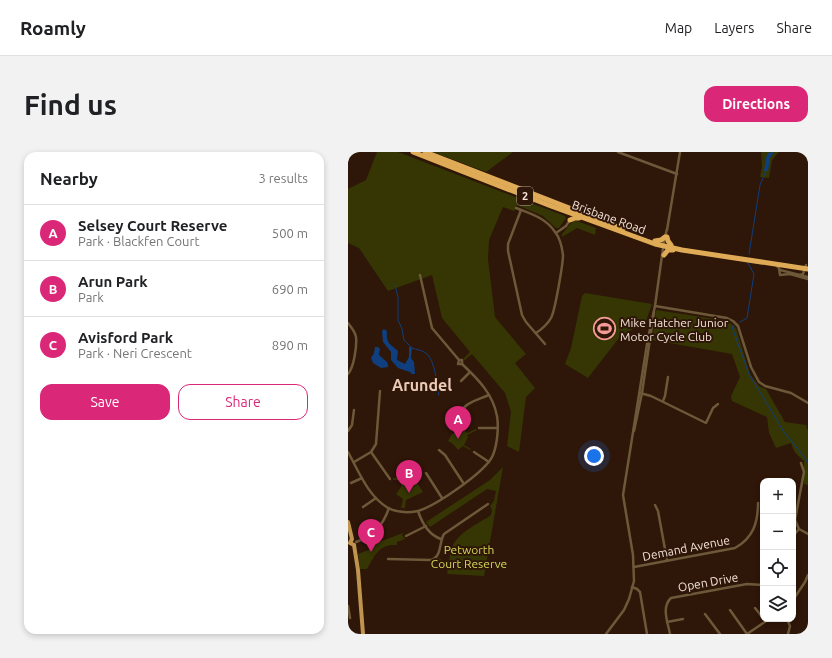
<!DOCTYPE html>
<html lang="en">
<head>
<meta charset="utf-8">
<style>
	:root { --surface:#fff; --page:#f2f2f2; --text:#202124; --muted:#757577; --line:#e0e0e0; --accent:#db2777 }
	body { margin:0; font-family:Ubuntu,sans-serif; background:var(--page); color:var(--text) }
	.controls { position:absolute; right:12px; bottom:12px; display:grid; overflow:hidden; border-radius:8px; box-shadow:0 2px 6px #0003 }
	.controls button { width:36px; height:36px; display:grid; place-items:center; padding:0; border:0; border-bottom:1px solid var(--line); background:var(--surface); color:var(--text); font:20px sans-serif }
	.you { position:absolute; left:246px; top:304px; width:14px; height:14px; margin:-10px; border:3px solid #fff; border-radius:50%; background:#1a73e8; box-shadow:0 0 0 6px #1a73e833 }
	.badge { display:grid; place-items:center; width:26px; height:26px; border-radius:50%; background:var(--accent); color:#fff; font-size:13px; font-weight:700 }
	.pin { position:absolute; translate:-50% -33px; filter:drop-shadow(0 1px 2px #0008) }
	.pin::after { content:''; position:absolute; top:21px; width:14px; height:12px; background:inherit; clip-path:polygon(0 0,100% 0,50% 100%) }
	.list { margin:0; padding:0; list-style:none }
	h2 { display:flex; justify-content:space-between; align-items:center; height:52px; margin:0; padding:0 16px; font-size:17px }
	h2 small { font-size:13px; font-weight:400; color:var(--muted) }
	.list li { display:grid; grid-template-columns:26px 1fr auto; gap:12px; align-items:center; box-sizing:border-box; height:56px; padding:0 16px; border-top:1px solid var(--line) }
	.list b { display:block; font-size:15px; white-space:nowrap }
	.list p { margin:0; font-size:13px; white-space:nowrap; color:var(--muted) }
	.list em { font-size:13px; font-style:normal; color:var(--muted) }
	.actions { display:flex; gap:8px; padding:12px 16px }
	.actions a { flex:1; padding:9px 0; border:1px solid var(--accent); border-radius:12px; text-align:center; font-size:14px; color:var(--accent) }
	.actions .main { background:var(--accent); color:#fff }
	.icon { flex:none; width:22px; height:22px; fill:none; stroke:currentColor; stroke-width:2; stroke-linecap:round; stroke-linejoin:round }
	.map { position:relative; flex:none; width:460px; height:482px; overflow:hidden; border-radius:12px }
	header { display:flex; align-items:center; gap:24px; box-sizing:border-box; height:56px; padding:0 20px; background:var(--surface); border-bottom:1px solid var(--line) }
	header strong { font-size:19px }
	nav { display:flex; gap:22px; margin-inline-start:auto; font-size:14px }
	.intro { display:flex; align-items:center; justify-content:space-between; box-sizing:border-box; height:96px; padding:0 24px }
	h1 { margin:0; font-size:28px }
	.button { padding:10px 18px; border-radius:12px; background:var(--accent); color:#fff; font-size:14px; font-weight:700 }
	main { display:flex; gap:24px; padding:0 24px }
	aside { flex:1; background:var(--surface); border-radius:12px; box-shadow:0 2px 6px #0003 }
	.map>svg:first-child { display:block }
	.green { fill:#353604 }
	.water { fill:#0f3f7e }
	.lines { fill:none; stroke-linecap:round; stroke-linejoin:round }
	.stream { stroke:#0f3f7e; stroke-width:1 }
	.minor { stroke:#6d5939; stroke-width:2.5 }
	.major { stroke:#be944f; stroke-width:4 }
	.highway { stroke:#dfab57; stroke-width:5 }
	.labels { text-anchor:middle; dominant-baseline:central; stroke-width:4; stroke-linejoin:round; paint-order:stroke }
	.shield { fill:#2e1608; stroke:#b9a69b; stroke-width:1 }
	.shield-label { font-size:11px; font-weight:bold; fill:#f4e3da }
	.street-label { font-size:12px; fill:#f4e3da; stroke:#2e1608 }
	.poi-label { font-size:12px; fill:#f4e3da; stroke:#2e1608; text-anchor:start }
	.park-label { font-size:12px; fill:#d5d859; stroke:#2e1608 }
	.district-label { font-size:16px; font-weight:bold; fill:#eccab8; stroke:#2e1608 }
</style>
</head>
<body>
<header>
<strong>Roamly</strong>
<nav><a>Map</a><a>Layers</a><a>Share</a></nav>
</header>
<div class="intro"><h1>Find us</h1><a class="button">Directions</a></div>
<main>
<aside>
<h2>Nearby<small>3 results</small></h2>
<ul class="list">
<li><span class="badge">A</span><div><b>Selsey Court Reserve</b><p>Park · Blackfen Court</p></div><em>500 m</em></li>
<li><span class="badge">B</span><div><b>Arun Park</b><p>Park</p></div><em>690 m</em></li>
<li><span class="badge">C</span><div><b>Avisford Park</b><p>Park · Neri Crescent</p></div><em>890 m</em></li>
</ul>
<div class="actions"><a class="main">Save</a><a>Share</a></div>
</aside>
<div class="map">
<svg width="460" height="482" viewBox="0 0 460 482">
	<rect width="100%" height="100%" fill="#2e1608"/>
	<g class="green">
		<polygon points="29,0 50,0 217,64 218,66 211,76 208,76 195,64 169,53 166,59 155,55 141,88 140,107 147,165 178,202 167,211 187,236 178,245 171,300 159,294 163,260 157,241 124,202 117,208 115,207 122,200 94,166 84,123 40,139 11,96 0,91 0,37 18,28"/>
		<polygon points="85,0 165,0 138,20"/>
		<polygon points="413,0 431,0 424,8 421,26 412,25 414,15"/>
		<polygon points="226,68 248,76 247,83 229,76 214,85 214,82"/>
		<polygon points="237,141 304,152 298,169 271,186 240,226 217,212 223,196 234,144"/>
		<path d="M 308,158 L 380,169 L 388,176 L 402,222 L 411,234 L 418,237 L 437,270 L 458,273 L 460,279 L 460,333 L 456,332 L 456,309 C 449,303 446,301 443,291 L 428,296 L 421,281 L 419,265 L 384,249 L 383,244 L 392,225 L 384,202 L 304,188 Z"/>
		<polygon points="128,277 129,278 119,283 120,285 116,293 123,297 122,298 115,294 110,298 105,292 100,289 104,282 117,279 119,281"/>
		<path d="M 155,315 L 136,424 L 99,422 L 100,416 L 89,408 L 91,406 L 98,411 L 101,411 C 101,407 102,402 103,398 C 108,381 130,372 143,363 L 144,358 L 142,354 L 146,349 L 148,339 L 139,337 L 82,375 L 78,370 L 142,328 Z"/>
		<polygon points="65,325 75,340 58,348 57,356 53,356 55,347 48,342 53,335 54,330 53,328 45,328 45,326"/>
		<path d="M 55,381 L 54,383 L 57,387 L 49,390 L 49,393 C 31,392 27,403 19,417 L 12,417 L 10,402 L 23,397 L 26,392 Z"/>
	</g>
	<g class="water">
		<polygon points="426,0 422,6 420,19 416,19 418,6 420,1"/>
		<path d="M 36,177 L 39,179 C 38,191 41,191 50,199 L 49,208 L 57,212 L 61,205 L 61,195 L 63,194 L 64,196 L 63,206 L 66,210 L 67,222 L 64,222 L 62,220 L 50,216 L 43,208 L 43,200 L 35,190 L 34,179 Z"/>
		<polygon points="27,195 30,195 32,197 31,203 39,210 40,213 40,215 33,216 25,211 23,206 26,201"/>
	</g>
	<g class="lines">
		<g class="stream">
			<polyline points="401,102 412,33 418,19"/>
			<polyline points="47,133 50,145 50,168 54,177 56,188 62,194"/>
			<polyline points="392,170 399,166 406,122 400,111"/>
			<polyline points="386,174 384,175 401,222 436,280 457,306 460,312"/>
			<path d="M 64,196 C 69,198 75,198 79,202 C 87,209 89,233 91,243"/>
		</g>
		<g class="minor">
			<polyline points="270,0 329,22"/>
			<path d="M 168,56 C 183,62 198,66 207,80 C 212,86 214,95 215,103 C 215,112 207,159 203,166 C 199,173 194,177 188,181"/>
			<polyline points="173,58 160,92 160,99 174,163 178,170 197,192"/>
			<polyline points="319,78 332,0"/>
			<polyline points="208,81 218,74 222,68"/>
			<polyline points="428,113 431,116 432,123 442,122 460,127"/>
			<polyline points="432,118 460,125"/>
			<polyline points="72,123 84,176 111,208 110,212 114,212 114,208 111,208"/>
			<polyline points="452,123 455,122 458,113"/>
			<polyline points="307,154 379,166 385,169 390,174 403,215 411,230 417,234 443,241 460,251"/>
			<path d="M 0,171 C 3,175 7,179 8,185 C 9,194 6,215 0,222"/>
			<polyline points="113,229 122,220"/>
			<polyline points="292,241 303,244 358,271 365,256 370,252"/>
			<polyline points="315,249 317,244 320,225"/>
			<path d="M 108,271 C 115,250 122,251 141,243"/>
			<polyline points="131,276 149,276"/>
			<polyline points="0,279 4,273 6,258"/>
			<polyline points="286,279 294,241 306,160"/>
			<polyline points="91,298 97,303 116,332"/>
			<path d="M 0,300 C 11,320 20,344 40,356 C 50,361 60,361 70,359 C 87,354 138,320 145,303 C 149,293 151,276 149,264 C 145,242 130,227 114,212"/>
			<polyline points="23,300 42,327"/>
			<polyline points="126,300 141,310"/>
			<polyline points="6,310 23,300 28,292 32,239"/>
			<polyline points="453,311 456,320 447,368 451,377 460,382"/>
			<polyline points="78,321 94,346"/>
			<polyline points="3,331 14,326"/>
			<polyline points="307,353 310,359 319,408"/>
			<polyline points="15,355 28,346"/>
			<path d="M 70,359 C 74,371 81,383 93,387"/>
			<polyline points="58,384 78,374"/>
			<polyline points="445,384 451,377"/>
			<path d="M 8,390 C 26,384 35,373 41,356"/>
			<path d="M 40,407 L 83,408 C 94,405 91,390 96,382 L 140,352"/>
			<path d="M 286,415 L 387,396 C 405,386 410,371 410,351"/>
			<polyline points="284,435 289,437 292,440 299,482"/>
			<polyline points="445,448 457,430 460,423"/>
			<polyline points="0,454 2,466"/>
			<polyline points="407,456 415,466"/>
			<polyline points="382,458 399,482"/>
			<polyline points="357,462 372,482"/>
			<polyline points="439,467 442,474 440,482"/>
			<polyline points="319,470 335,467"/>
			<polyline points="258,482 276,458 281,447 286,429 285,403 275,343 300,186 307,154 316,89 319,77"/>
			<path d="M 322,482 C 320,471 313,455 323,446 L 399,432 L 415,433"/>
			<polyline points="399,482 421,467"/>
		</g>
		<g class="major">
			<polyline points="0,370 4,387 2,391 6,393"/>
			<polyline points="6,393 10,418 15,482"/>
		</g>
		<g class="highway">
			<polyline points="65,0 203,54 307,92 334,98 460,117"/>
			<polyline points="77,0 275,77"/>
			<polyline points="222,68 227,66 231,66"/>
			<polyline points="319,85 320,89 323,93"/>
			<polyline points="307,89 313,88 317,85"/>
			<polyline points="316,103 320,98 325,98"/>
		</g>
	</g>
	<defs>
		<symbol id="stadium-ring" viewBox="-11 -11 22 22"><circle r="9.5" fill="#2e1608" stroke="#f59b97" stroke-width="1.5"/><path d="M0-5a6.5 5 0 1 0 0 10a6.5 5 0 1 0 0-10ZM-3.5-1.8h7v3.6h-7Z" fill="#f59b97"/></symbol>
	</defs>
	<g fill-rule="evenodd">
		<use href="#stadium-ring" x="244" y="164" width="25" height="25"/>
	</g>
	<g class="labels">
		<rect class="shield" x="169" y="35" width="16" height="18" rx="3"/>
		<g class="shield-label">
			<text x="177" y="44">2</text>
		</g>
		<g class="street-label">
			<text transform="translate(261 65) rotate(20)">Brisbane Road</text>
			<text transform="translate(338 396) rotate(-11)">Demand Avenue</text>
			<text transform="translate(360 430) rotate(-10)">Open Drive</text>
		</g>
		<g class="poi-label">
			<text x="272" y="170">Mike Hatcher Junior<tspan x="272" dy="14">Motor Cycle Club</tspan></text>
		</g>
		<g class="park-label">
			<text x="121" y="397">Petworth<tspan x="121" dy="14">Court Reserve</tspan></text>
		</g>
		<g class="district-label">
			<text x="74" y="233">Arundel</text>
		</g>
	</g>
</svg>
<div class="controls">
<button>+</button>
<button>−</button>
<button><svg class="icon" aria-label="locate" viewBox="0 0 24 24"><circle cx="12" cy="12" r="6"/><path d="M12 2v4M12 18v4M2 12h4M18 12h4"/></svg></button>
<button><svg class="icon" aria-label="layers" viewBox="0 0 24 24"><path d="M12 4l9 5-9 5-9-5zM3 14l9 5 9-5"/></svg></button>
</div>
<div class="you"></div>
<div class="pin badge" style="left:110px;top:287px">A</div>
<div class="pin badge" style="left:61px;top:341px">B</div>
<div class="pin badge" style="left:23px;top:400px">C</div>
</div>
</main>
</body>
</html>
